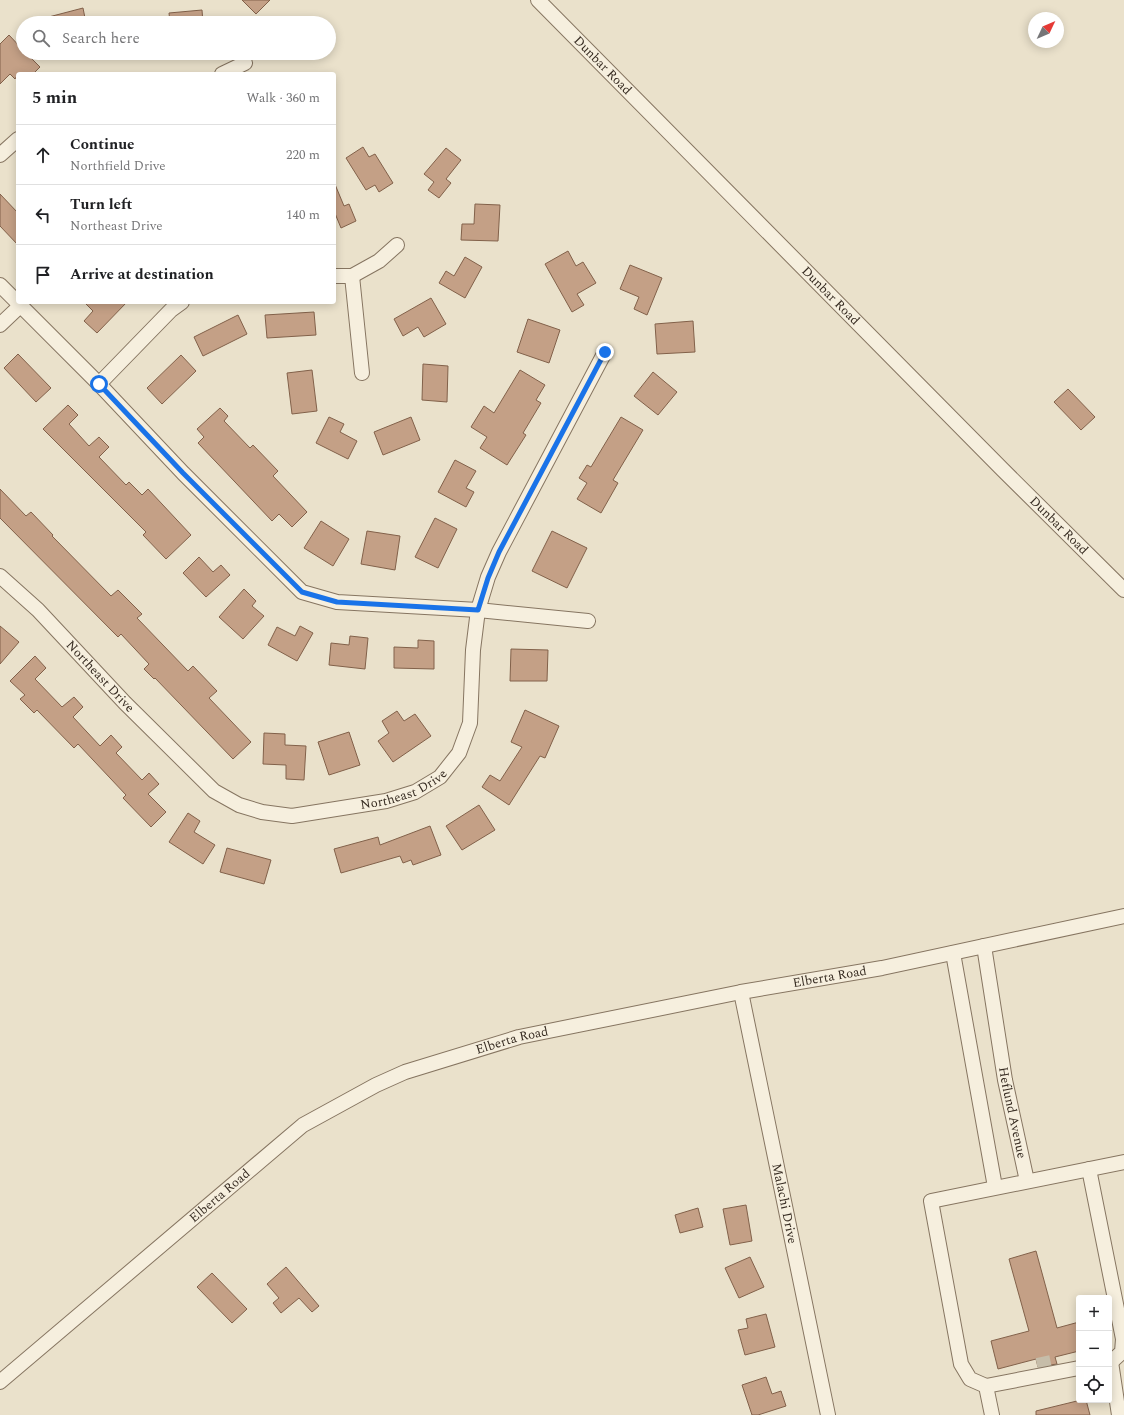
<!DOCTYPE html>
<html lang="en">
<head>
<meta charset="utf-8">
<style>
	:root { --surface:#fff; --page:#f2f2f2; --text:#202124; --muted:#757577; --line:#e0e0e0 }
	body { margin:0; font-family:Spectral,serif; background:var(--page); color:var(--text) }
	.controls { position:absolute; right:12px; bottom:12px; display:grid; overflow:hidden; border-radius:4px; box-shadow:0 2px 10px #0003 }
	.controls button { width:36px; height:36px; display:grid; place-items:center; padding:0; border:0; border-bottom:1px solid var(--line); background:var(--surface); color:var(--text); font:20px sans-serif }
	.compass { position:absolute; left:1028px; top:12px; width:36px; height:36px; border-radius:50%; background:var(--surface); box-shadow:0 2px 10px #0003; rotate:46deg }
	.stop { position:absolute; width:12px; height:12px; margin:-9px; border:3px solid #1a73e8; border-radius:50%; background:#fff }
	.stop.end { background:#1a73e8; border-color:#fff; box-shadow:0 1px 4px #0008 }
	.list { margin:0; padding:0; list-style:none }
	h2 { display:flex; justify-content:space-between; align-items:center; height:52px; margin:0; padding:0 16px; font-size:17px }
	h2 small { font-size:13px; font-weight:400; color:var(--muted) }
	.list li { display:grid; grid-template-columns:26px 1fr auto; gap:12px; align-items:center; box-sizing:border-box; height:60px; padding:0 16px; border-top:1px solid var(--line) }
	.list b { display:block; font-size:15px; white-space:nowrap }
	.list p { margin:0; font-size:13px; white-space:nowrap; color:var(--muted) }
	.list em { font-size:13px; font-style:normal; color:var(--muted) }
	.icon { flex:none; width:22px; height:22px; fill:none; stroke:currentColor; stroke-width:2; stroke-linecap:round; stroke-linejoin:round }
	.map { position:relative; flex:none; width:1124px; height:1415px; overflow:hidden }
	.search { position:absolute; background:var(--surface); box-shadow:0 2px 10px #0003; left:16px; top:16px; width:320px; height:44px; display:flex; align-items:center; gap:10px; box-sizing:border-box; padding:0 14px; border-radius:22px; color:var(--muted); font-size:15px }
	.panel { position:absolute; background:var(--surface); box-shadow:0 2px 10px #0003; left:16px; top:72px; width:320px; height:232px; border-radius:4px }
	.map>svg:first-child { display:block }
	.building { fill:#c4a086; stroke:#82614a }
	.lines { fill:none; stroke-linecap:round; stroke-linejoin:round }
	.minor-tunnel { stroke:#c6bda9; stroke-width:14; stroke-dasharray:14 7; stroke-linecap:butt }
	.minor-casing { stroke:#867561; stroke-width:16 }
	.minor { stroke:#f6efde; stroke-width:14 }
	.route { stroke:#1a73e8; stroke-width:5 }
	.labels { text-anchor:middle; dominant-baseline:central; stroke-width:4; stroke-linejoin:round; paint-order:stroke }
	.street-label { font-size:13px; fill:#382d23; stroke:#f3ecda }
</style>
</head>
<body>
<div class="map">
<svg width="1124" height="1415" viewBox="0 0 1124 1415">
	<rect width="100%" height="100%" fill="#eae1cb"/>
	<g class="building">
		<polygon points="242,0 270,0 256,14"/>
		<polygon points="83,8 86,23 41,23 41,19"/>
		<polygon points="202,10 203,23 170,23 169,13"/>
		<polygon points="9,35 23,50 23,53 26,53 40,67 33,74 18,74 15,79 10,74 0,84 0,44"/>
		<polygon points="363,147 369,157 375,154 393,183 379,192 375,185 366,190 346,158"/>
		<polygon points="446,148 461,160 446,179 451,183 439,198 428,190 434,182 424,174"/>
		<polygon points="334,182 344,206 349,204 356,221 341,228 334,211"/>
		<polygon points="0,194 18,213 18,245 0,226"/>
		<polygon points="475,204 500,205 498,241 461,240 462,224 474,224"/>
		<polygon points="568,251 576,266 583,262 596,283 577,294 584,305 572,312 545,264"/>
		<polygon points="465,257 482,267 465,298 439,283 446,271 454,276"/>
		<polygon points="630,265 662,278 647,315 634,309 639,297 620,289"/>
		<polygon points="431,298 446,324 424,337 418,327 403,336 394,319"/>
		<polygon points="84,302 127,302 97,333 84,321 93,311"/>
		<polygon points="314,312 316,335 267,338 265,315"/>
		<polygon points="238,315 247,334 203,356 194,337"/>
		<polygon points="528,319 560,330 549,363 517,352"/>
		<polygon points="693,321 695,352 657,354 655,324"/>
		<polygon points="18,354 51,388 36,402 4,368"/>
		<polygon points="181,355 196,371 162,404 147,388"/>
		<polygon points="423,364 448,366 447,402 422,400"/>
		<polygon points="312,370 317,411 292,414 287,373"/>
		<polygon points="520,370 545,385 536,400 541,403 523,433 526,435 507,465 480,448 487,437 471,427 484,406 494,413"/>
		<polygon points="653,372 677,392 658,415 634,396"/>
		<polygon points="1068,389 1095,417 1081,430 1054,402"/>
		<polygon points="68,405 78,415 69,424 89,446 99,437 109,447 99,457 126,485 129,482 142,495 148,489 191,535 166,559 143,535 146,532 43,429"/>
		<polygon points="220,408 228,416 224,421 250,448 253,445 278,471 273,476 307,512 292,527 279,514 272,521 198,443 204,437 197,429"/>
		<polygon points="329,417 344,424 340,432 357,441 348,459 316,443"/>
		<polygon points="411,417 420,440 383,455 374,432"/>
		<polygon points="621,417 643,430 613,480 618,483 601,513 577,499 587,483 579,478 587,465 591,467"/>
		<polygon points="455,460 476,471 466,488 474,492 466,507 438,492"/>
		<polygon points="0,489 26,516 31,512 53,535 52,536 111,596 118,590 142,614 137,618 188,671 193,666 217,691 209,698 251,742 233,759 155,678 154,679 144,669 149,664 121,634 118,637 0,518"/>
		<polygon points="435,518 457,529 438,568 415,557"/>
		<polygon points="321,521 349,539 333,566 304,548"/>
		<polygon points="367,531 400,536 395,570 361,564"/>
		<polygon points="552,531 587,548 567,588 532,571"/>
		<polygon points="199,557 213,572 221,565 230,575 206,597 183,573"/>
		<polygon points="244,589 256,601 252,606 264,616 243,639 219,617"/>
		<polygon points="0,626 19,642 0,664"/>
		<polygon points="300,626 313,633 297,661 268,645 277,627 295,636"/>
		<polygon points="350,636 368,638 365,669 329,665 331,643 349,645"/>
		<polygon points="418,640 434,641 434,669 394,668 394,647 418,648"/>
		<polygon points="511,649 548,650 547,681 510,681"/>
		<polygon points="35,656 46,668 35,679 62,707 74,697 83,707 73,717 100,746 111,735 122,747 116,753 142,780 149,773 159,784 148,794 166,812 151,827 123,798 126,795 78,744 74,748 37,710 34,713 20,699 25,695 10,681"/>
		<polygon points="525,710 559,726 545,758 540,756 509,805 482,787 490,775 500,781 522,747 511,742"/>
		<polygon points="397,711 404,721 415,714 431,736 393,762 378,741 389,733 382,721"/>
		<polygon points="349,732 360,765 329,775 318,742"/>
		<polygon points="264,733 285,734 285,745 306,746 304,780 286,779 286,765 263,764"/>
		<polygon points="479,805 495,830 462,850 446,826"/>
		<polygon points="188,813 200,821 194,832 215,845 203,864 169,842"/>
		<polygon points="430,826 441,855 413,865 411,860 403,863 400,856 341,873 334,849 378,837 380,845"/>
		<polygon points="227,848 271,860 264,884 220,872"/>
		<polygon points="746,1205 752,1241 730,1245 723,1209"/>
		<polygon points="698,1208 703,1227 680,1233 675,1215"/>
		<polygon points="1036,1251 1057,1328 1079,1322 1079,1351 1055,1357 1057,1364 1038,1367 1036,1359 998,1369 991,1341 1029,1331 1009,1259"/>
		<polygon points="750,1257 764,1287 739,1298 725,1268"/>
		<polygon points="286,1267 319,1306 312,1312 299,1298 281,1313 273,1303 279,1298 267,1284"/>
		<polygon points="212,1273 247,1309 232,1323 197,1287"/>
		<polygon points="766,1314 775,1347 745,1355 738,1330 748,1328 746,1319"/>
		<polygon points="766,1377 772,1394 781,1391 786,1406 758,1415 752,1415 742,1385"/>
		<polygon points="1081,1400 1086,1400 1090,1415 1036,1415 1036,1411"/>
	</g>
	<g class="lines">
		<polyline class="minor-tunnel" points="1037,1365 1056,1361"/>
		<defs>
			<g id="minor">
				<path id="s1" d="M 538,0 L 1003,470 L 1124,590"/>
				<polyline points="222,74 245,63"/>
				<polyline points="0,155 18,139"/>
				<polyline points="334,276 352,276 379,261 397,245"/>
				<polyline points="352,276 362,373"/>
				<polyline points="0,285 99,384 183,473 302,592 337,602 478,610 588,621"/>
				<polyline points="0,325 20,306"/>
				<polyline points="99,384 171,310 182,302"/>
				<path id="s2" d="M 0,576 L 38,610 L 125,703 L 214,791 L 239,805 L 262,812 L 292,816 L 386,801 L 415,792 L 440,777 L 459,753 L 470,723 L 473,650 L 478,610 L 488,577 L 499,552 L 605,352"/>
				<path id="s3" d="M 984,946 L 1005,1080 L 1027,1181"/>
				<polyline points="953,953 995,1187"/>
				<path id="s4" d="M 741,992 L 828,1415"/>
				<polyline points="1089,1169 1123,1339 1122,1352 1111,1362"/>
				<polyline points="1109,1363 1111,1362 1119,1415"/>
				<path id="s5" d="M 0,1382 L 303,1125 L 376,1085 L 405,1072 L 519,1037 L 741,992 L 882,968 L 1124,916"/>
				<polyline points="986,1386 1079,1368"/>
				<polyline points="992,1415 986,1386 970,1379 961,1364 931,1201 1124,1162"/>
			</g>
		</defs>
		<use href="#minor" class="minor-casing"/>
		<use href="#minor" class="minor"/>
	</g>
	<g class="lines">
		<polyline class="route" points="99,384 183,473 302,592 337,602 478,610 488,578 499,552 605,352"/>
	</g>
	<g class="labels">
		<g class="street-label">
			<text stroke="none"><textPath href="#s1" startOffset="92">Dunbar Road</textPath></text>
			<text stroke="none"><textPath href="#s1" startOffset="416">Dunbar Road</textPath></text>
			<text stroke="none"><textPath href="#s1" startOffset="740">Dunbar Road</textPath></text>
			<text stroke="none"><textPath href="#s2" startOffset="142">Northeast Drive</textPath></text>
			<text stroke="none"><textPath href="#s2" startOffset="502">Northeast Drive</textPath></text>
			<text stroke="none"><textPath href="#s5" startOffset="948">Elberta Road</textPath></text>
			<text stroke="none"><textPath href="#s5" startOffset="624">Elberta Road</textPath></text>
			<text stroke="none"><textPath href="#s3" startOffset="169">Heflund Avenue</textPath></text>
			<text stroke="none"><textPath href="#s5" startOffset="288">Elberta Road</textPath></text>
			<text stroke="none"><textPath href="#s4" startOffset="216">Malachi Drive</textPath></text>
		</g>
	</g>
</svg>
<div class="controls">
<button>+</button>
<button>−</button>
<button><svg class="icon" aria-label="locate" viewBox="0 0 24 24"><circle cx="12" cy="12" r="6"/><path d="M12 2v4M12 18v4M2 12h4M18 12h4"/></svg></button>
</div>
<svg class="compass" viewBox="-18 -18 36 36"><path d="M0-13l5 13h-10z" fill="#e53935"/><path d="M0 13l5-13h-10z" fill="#757577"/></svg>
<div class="stop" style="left:99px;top:384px"></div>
<div class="stop end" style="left:605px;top:352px"></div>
<div class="search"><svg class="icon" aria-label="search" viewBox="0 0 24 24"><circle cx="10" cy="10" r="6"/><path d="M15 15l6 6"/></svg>Search here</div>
<section class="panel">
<h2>5 min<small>Walk · 360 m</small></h2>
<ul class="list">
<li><svg class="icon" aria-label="ahead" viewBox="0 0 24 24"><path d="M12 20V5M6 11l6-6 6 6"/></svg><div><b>Continue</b><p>Northfield Drive</p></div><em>220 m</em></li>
<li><svg class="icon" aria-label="left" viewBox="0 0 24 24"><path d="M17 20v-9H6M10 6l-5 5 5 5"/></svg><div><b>Turn left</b><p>Northeast Drive</p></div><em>140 m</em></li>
<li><svg class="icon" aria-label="arrive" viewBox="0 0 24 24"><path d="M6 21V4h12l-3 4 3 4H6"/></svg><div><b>Arrive at destination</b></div></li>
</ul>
</section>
</div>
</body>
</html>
